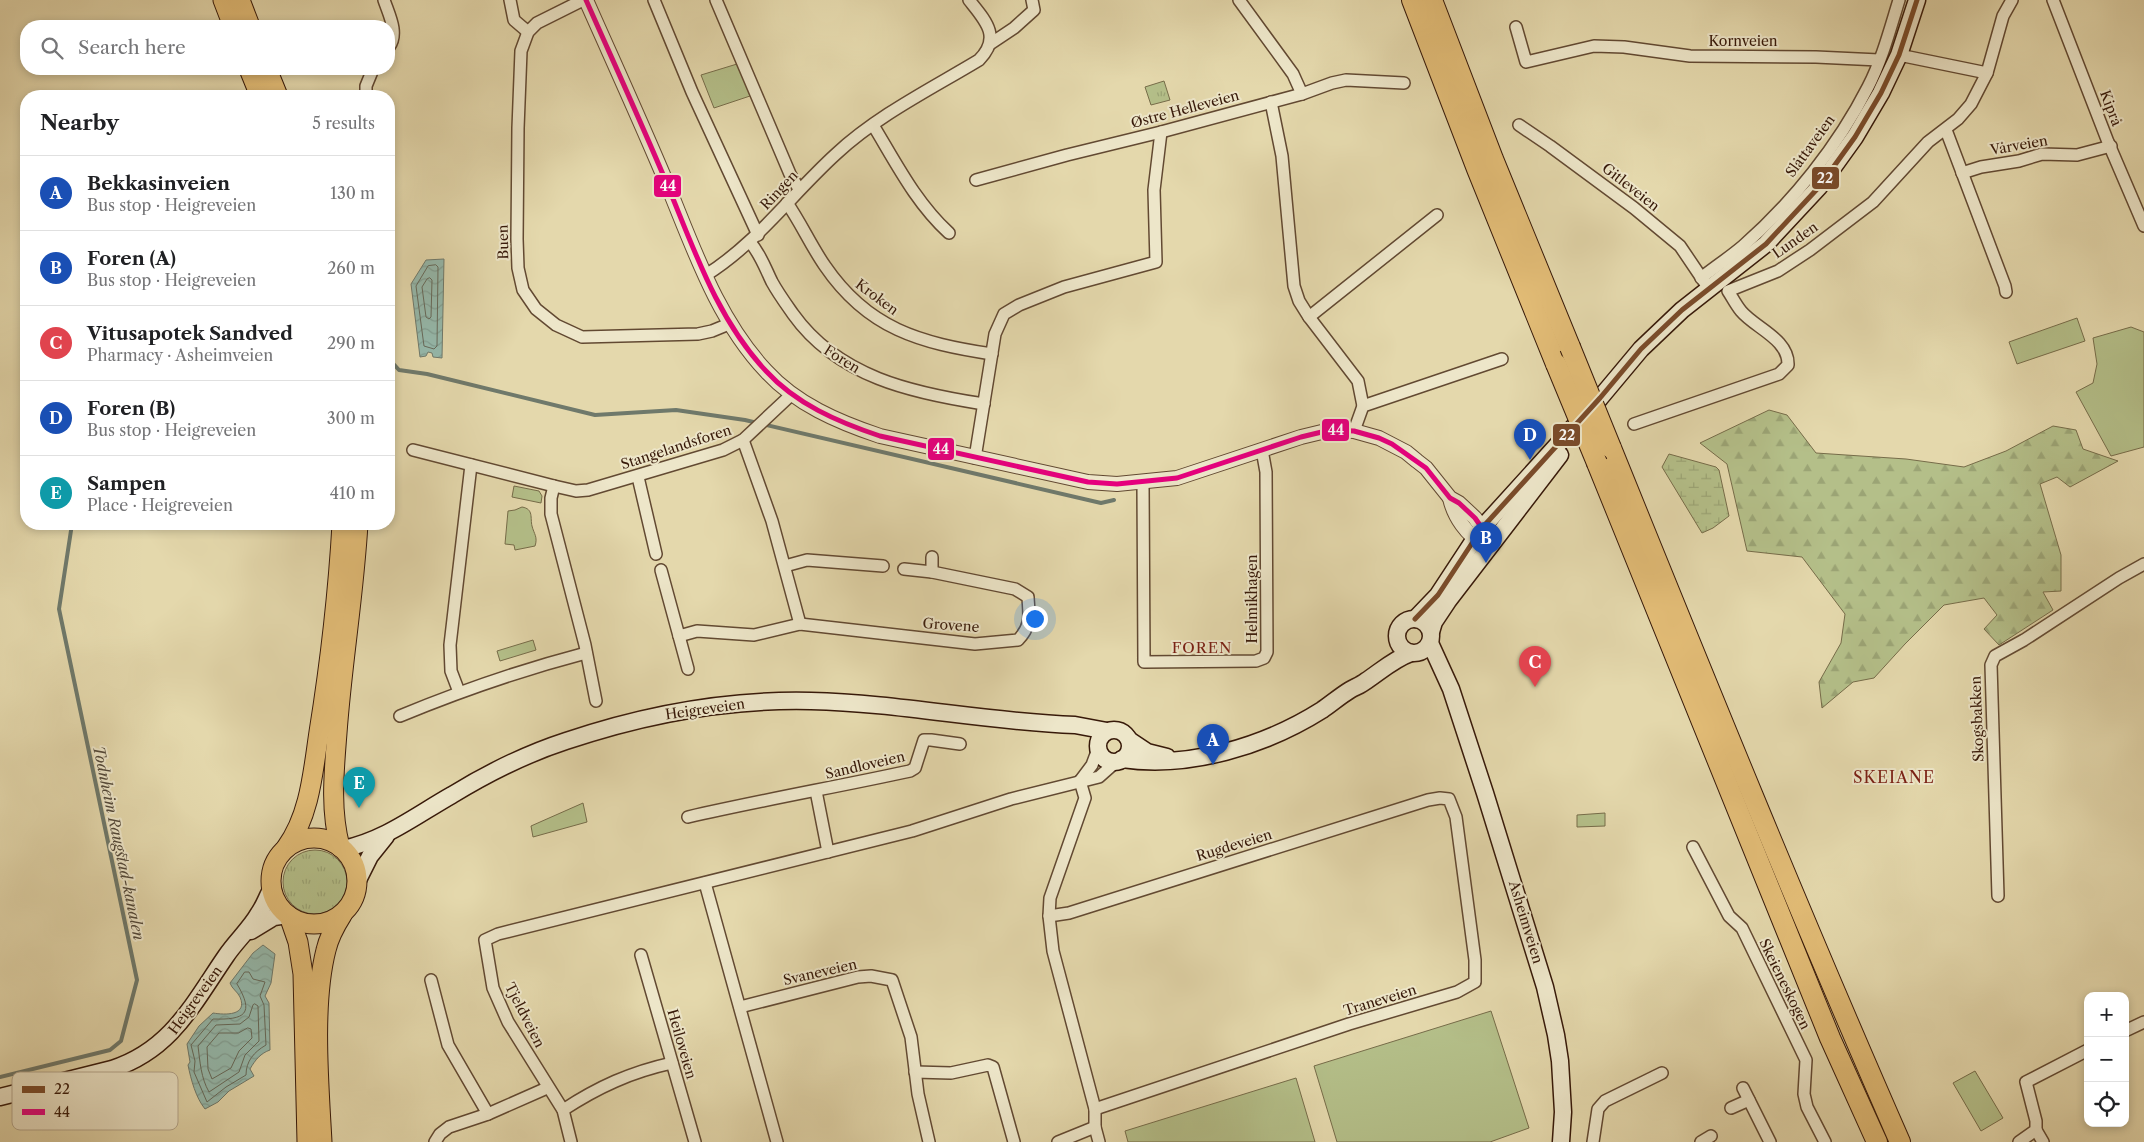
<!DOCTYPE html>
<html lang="en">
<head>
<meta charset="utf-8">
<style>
	:root { --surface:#fff; --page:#f2f2f2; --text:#202124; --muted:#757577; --line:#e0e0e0; --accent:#d93025 }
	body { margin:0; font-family:"Libre Caslon Text",serif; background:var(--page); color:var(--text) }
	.controls { position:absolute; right:15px; bottom:15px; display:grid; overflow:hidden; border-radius:10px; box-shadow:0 2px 8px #0003 }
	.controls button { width:45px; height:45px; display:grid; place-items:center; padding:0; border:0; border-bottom:1px solid var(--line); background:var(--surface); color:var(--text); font:25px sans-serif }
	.you { position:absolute; left:1034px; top:618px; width:18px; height:18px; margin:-12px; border:4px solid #fff; border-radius:50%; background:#1a73e8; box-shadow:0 0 0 8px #1a73e833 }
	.badge { display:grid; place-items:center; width:32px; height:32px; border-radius:50%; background:var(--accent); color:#fff; font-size:16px; font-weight:700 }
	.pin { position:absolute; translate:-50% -41px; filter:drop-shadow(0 1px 2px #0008) }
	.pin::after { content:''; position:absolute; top:26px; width:18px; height:15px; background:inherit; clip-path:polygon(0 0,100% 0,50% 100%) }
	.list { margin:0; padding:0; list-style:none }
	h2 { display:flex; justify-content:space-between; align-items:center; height:65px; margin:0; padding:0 20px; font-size:21px }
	h2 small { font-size:16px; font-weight:400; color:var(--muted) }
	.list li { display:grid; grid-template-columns:32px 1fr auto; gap:15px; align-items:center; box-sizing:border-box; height:75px; padding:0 20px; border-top:1px solid var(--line) }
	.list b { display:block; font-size:19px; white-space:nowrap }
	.list p { margin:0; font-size:16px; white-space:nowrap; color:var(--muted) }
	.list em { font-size:16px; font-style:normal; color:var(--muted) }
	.icon { flex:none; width:28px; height:28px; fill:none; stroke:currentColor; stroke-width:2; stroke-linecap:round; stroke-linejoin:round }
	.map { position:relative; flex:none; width:2144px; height:1142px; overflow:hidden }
	.search { position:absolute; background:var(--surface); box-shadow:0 2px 8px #0003; left:20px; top:20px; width:375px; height:55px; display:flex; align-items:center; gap:12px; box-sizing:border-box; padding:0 18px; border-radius:20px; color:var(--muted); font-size:19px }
	.panel { position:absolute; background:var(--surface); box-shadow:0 2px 8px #0003; left:20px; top:90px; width:375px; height:440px; border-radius:20px }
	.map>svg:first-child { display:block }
	.grass { fill:url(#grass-tufts); stroke:#766c49 }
	.forest { fill:url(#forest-firs); stroke:#766c49 }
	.wetland { fill:url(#wetland-marsh); stroke:#766c49 }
	.green { fill:#b4bf89; stroke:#766c49 }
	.water { fill:url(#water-waves); stroke:#6f796b }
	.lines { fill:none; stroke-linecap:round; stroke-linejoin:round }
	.shore { stroke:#66695a; stroke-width:1 }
	.stream { stroke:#6f796b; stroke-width:4 }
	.minor-casing { stroke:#624932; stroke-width:14 }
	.tertiary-casing { stroke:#624932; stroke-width:16 }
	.secondary-casing { stroke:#371909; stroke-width:19 }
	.trunk-casing { stroke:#371909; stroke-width:21 }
	.motorway-casing { stroke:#371909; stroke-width:22 }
	.minor { stroke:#ede6c9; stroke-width:11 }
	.tertiary { stroke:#ede6c9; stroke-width:14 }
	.secondary { stroke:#ede6c9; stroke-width:16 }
	.trunk { stroke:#e2bc76; stroke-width:19 }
	.motorway { stroke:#e2bc76; stroke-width:20 }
	.motorway-bridge-casing { stroke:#371909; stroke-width:22; stroke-linecap:butt }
	.motorway-bridge { stroke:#e2bc76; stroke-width:20 }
	.bus-1-casing { stroke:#ede6c9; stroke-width:9 }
	.bus-2-casing { stroke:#ede6c9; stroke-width:9 }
	.bus-1 { stroke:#7a4b2a; stroke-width:5 }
	.bus-2 { stroke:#e5007d; stroke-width:5 }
	.labels { text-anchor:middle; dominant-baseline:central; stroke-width:4; stroke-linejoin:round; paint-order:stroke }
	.street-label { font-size:14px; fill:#371909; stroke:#ede6c9 }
	.neighbourhood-label { font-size:15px; letter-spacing:1px; fill:#7a1f14; stroke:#ede6c9 }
	.water-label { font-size:15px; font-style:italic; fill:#53493a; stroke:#ede6c9 }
	.quarter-label { font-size:16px; letter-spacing:1px; fill:#7a1f14; stroke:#ede6c9 }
	.key { fill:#ede6c9; stroke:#b6a88f; stroke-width:1 }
	.key-label { font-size:14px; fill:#371909 }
	.line-badge { stroke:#ede6c9; stroke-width:2 }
	.badge-label { font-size:14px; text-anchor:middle; font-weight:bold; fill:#fff }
</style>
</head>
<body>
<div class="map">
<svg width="2144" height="1142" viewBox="0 0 2144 1142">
	<defs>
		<pattern id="grass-tufts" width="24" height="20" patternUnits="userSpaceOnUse" patternTransform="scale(1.25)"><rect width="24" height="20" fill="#b4bf89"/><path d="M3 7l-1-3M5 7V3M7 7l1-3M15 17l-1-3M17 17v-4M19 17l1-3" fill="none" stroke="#9ba475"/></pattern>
		<pattern id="forest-firs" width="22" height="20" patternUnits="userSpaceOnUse" patternTransform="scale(1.25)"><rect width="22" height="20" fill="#b4bf89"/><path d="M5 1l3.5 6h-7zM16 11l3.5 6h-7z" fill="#9ba475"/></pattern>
		<pattern id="wetland-marsh" width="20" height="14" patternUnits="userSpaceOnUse" patternTransform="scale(1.25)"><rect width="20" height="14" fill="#b4bf89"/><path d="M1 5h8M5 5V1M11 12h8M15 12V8" fill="none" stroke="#9ba475"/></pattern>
		<pattern id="water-waves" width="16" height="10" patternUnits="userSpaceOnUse" patternTransform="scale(1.25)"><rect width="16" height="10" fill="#95b9ac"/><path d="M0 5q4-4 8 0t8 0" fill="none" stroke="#819e93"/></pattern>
	</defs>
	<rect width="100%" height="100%" fill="#e4d8ac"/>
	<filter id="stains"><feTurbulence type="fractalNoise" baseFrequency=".004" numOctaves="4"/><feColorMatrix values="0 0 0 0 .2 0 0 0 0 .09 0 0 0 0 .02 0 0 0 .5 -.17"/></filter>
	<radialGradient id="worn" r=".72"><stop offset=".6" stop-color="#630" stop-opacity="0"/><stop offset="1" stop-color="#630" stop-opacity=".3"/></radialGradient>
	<g class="grass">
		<polygon points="1164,81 1170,100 1151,105 1145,87"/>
		<circle cx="315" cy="882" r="32"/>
	</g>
	<polygon class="forest" points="1769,410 1787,415 1816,453 1906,459 1964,467 2006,451 2053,426 2076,430 2083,449 2118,461 2070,487 2057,477 2040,484 2061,555 2061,591 2043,592 2053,610 1999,645 1984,629 1997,615 1984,598 1944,605 1905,644 1874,678 1853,682 1822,708 1819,682 1841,643 1845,614 1802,557 1747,551 1727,464 1700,443"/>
	<polygon class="wetland" points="1669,454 1716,467 1719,470 1729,516 1713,528 1702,533 1662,467"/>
	<g class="green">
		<polygon points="737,64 753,95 714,108 701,75"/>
		<polygon points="2077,318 2085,341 2017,364 2009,342"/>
		<polygon points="2131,327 2144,332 2144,447 2111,456 2076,392 2093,383 2097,364 2093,338"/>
		<polygon points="514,486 539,491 542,496 541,503 512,497"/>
		<path d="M 522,507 C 534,509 530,518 532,526 C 534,534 538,537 535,546 L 515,550 L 514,545 L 505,544 L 508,511 L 515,510 Z"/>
		<polygon points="533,640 536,650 500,661 497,651"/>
		<polygon points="583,803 587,822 533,837 531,826"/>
		<polygon points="1605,813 1605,826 1577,827 1577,815"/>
		<polygon points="1491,1011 1529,1128 1490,1142 1337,1142 1314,1066"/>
		<polygon points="1975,1071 2003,1118 1981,1131 1953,1083"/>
		<polygon points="1296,1078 1315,1142 1128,1142 1125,1131"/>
	</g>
	<g class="water">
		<polygon points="444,259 442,358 433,357 432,353 428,352 426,356 420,357 411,284 426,260"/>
		<path d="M 263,945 L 275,954 L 271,983 L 265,996 L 269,1003 L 270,1050 C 261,1053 255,1060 250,1069 L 254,1076 L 229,1091 L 218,1102 L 205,1109 C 196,1098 191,1080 188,1065 L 190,1062 L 187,1044 L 199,1026 L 213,1013 C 225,1015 248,1016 240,997 C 237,991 232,989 230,983 L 253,953 Z"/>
	</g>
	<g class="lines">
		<g class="shore">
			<polygon points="436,265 438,267 437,346 434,349 424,346 416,286 428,266"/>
			<polygon points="430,278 432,280 431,317 429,319 426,317 422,287 427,279"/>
			<path d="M 245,972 L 249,972 L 253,979 L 265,982 L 260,996 L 264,1005 L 266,1045 C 254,1052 246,1061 246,1075 L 226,1087 L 207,1102 L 194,1072 L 195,1061 L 191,1045 L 213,1019 C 245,1020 255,1014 237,984 Z"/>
			<path d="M 255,1004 L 258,1006 L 259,1041 L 245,1055 L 239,1072 L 209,1092 C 201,1078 200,1062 198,1046 L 216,1025 L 240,1024 L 249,1017 L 253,1005 Z"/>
			<polygon points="248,1028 251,1029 252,1038 239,1051 231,1068 212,1079 208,1069 207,1047 219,1033 238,1033"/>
		</g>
		<g class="stream">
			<polyline points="389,359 399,370 427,374 595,415 676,410 745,420 1101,503 1114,500"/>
			<polyline points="0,1077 110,1050 121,1041 137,980 59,609 72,524"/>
		</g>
		<defs>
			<g id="minor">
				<path d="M 384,0 C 389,15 399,33 389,47"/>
				<polyline points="510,0 514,20 528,32"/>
				<polyline points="583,0 537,23 528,32 521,51 518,128 517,239 518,268 523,290 536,309 556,325 582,337 698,334 712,331 729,324"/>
				<polyline points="654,0 692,92 758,235"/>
				<polyline points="716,0 790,174 799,189"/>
				<polyline points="1239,0 1293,74 1302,94"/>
				<polyline points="2053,0 2108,142 2144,226"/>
				<polyline points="1516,27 1526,62 1594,46 1624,47 1690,56 1816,57 1879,60"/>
				<polyline points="990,44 1014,28 1034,10 1032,0"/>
				<polyline points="1899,55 1987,73 2003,16 2012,0"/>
				<polyline points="366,96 366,86 373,69"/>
				<polyline points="1271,102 1282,156 1294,286 1299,301 1309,317 1358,381 1363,406"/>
				<path d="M 873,125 C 896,163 916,203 949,233"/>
				<polyline points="1519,125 1550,146 1634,208 1680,246 1705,283"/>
				<polyline points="1946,130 2005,286 2006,292"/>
				<polyline points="1962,173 1981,167 2019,161 2042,154 2077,155 2111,146"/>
				<polyline points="976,180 1067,155 1161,132 1302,94 1332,83 1346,80 1404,83"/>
				<path d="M 787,203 C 801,223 811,246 825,266 C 868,329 920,343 992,354"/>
				<path d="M 750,242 C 761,255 765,268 772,282 C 778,293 786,304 793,314 C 838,377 912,393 984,404"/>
				<path d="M 706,275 C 757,243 792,194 836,154 C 878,115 931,89 979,60 C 1002,37 985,20 969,0"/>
				<path d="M 1701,278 C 1715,267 1730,257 1743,246 C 1793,202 1838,146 1868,87 C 1882,60 1890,29 1899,0"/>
				<polyline points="1309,317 1437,215"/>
				<path d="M 1634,424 L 1779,374 L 1788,365 C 1789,339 1755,328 1741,311 C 1736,305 1732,297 1728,291 L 1778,271 L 1810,250 L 1873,202 L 1928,142 L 1958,119 L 1971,104 L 1987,73"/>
				<polyline points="1354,431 1363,406 1502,359"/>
				<polyline points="743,440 772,521 800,624"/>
				<polyline points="413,450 554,486 576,491 588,490 723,450 743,440 792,394"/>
				<polyline points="975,458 995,334 1004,314 1019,305 1064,287 1156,262 1154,190 1161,132"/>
				<polyline points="638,477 656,554"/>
				<polyline points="1143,483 1144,662 1256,661 1264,658 1267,652 1266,472 1262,450"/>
				<polyline points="554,486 551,498 551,514 585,645 596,701"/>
				<polyline points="785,566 807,560 883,566"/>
				<polyline points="661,570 688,669"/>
				<polyline points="932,572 932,557"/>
				<path d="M 679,636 L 697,631 L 754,635 L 800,624 L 975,644 L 1018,640 C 1032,625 1029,616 1028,597 L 1015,589 L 932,572 L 904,569"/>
				<polyline points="459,692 451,671 450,645 471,465"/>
				<path d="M 400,716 C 463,690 521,670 586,653"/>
				<polyline points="1080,781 1085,798 1050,898 1049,916 1053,951 1095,1109 1095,1127 1099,1142"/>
				<polyline points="1080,781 1092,765 1098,749"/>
				<polyline points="816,791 828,852"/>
				<path d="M 688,817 C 762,800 836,787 910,771 L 915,768 L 924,740 L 931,740 L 960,744"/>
				<polyline points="1693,847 1729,916 1742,928 1806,1060 1804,1094 1807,1107 1825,1142"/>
				<polyline points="705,883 777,1142"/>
				<polyline points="1998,896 1991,665 1995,656 2024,640 2119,578 2144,564"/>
				<polyline points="1049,916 1069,913 1428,800 1440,798 1449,799 1456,817 1475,960 1475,982 1457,992 1349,1024 1095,1109"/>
				<polyline points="641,955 695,1142"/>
				<polyline points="431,980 448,1045 488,1114"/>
				<polyline points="740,1007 858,977 871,976 892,980 911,1037 918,1094 929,1142"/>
				<polyline points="2125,1031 2144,1022"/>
				<polyline points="915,1072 951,1073 988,1065 993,1067 1014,1142"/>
				<polyline points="1743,1088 1770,1142"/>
				<polyline points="1731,1108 1749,1100"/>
				<path d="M 563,1110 C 598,1087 631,1072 672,1063"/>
				<polyline points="2036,1130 2043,1142"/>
				<polyline points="435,1142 440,1134 449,1127 488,1114 547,1088"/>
				<polyline points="571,1142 563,1110 508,1022 493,988 485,940 498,934 912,831 1011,799 1099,777 1117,761"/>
				<polyline points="1058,1142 1095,1127"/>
				<polyline points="1593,1142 1598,1109 1605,1101 1662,1073"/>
				<polyline points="1701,1142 1711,1136"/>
				<polyline points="2019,1142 2036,1130 2036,1121 2026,1082 2088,1050"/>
			</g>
			<g id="tertiary">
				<path d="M 586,0 C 613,61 641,122 667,184 C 694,249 717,319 766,371 C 796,404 838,422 880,436 L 1088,482 L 1117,484 L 1177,478 L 1301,437 L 1330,430 L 1354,431 L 1379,438 L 1406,452 L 1417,461 L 1426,468 L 1450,498 L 1459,503 L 1475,518 L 1482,528 L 1485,537"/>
				<path d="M 1450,498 C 1454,517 1467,535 1484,545"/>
			</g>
			<g id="secondary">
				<circle cx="1414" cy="636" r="17"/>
				<polyline points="1415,619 1438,595 1482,528 1600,398 1641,349 1682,310 1766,244 1819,187 1855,137 1881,93 1899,55 1917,0"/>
				<polyline points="1431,632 1434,622 1448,601 1560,455"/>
				<polyline points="1430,643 1451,689 1485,793 1545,987 1556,1035 1560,1061 1563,1112 1561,1142"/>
				<circle cx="1114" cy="746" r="16"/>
				<polyline points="1129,740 1147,752 1167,757"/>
				<path d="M 1122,759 C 1189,769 1265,746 1322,710 C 1331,704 1340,696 1350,690 C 1355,687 1361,685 1366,681 C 1381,671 1394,659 1411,653"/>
				<path d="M 343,849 C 385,840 415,816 452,795 C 488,773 526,754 566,741 C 646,714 728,699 811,701 C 900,703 987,722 1075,725 L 1107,731"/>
				<polyline points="357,882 370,856 386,836"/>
				<polyline points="251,931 274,917 287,915"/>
				<path d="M 0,1097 L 112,1069 C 171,1050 193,1004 226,956 C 236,941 250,929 259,913 C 264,906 267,897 271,890"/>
			</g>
			<g id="trunk">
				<polyline points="223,0 233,26"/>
				<polyline points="240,0 250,26"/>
				<polyline points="249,69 260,96"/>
				<polyline points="267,69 278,96"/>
				<circle cx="314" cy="881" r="43"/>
				<path d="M 340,847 C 330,809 334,772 337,733 C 342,663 354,594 358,524"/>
				<path d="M 286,848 C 310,815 313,772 319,732 C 330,663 338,594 342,524"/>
				<polyline points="289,916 298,942 303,974 307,1142"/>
				<path d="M 322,1142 C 319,1085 312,1005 326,950 C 329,937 335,926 342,915"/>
			</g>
			<g id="motorway">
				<polyline points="1412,0 1477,169 1556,364"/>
				<polyline points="1432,0 1493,159 1570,347"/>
				<path d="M 1611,448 C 1705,680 1799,912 1900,1142"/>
				<polyline points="1597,463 1830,1038 1877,1142"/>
			</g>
		</defs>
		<use href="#minor" class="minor-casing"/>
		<use href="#tertiary" class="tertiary-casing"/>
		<use href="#secondary" class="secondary-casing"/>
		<use href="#trunk" class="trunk-casing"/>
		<use href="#motorway" class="motorway-casing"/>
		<use href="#minor" class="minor"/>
		<use href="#tertiary" class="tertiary"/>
		<use href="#secondary" class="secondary"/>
		<use href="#trunk" class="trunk"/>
		<use href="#motorway" class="motorway"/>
		<defs>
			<g id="motorway-bridge">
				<polyline points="1570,347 1611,448"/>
				<polyline points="1556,364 1597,463"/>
			</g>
		</defs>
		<use href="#motorway-bridge" class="motorway-bridge-casing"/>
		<use href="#motorway-bridge" class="motorway-bridge"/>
		<defs>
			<polyline id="bus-1" points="1415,619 1438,595 1482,528 1600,398 1641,349 1682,310 1766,244 1819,187 1855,137 1881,93 1899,55 1917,0"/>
			<path id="bus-2" d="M 586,0 C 613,61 641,122 667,184 C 694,249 717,319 766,371 C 796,404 838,422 880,436 L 1088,482 L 1117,484 L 1177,478 L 1301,437 L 1330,430 L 1354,431 L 1379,438 L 1392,444 L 1426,468 L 1450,498 L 1459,503 L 1475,518 L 1482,528 L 1488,547"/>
		</defs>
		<use href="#bus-1" class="bus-1-casing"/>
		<use href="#bus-2" class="bus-2-casing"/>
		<use href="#bus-1" class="bus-1"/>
		<use href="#bus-2" class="bus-2"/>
	</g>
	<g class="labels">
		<g class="street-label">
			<text x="1743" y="41">Kornveien</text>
			<text transform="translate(2111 108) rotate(69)">Kiprå</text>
			<text transform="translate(1185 109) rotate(-15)">Østre Helleveien</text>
			<text transform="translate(2019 145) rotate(-10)">Vårveien</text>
			<text transform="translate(1810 146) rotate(-54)">Slåttaveien</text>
			<text transform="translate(1631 187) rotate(38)">Gitleveien</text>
			<text transform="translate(779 190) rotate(-47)">Ringen</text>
			<text transform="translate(1795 240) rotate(-35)">Lunden</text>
			<text transform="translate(503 242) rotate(-91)">Buen</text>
			<text transform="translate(877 297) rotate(37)">Kroken</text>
			<text transform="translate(842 359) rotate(32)">Foren</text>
			<text transform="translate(676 447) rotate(-18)">Stangelandsforen</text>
			<text transform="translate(1252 599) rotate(-90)">Helmikhagen</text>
			<text transform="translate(951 625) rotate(4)">Grovene</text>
			<text transform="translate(705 709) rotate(-8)">Heigreveien</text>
			<text transform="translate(1977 719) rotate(-92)">Skogsbakken</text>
			<text transform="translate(865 765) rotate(-13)">Sandloveien</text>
			<text transform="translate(1234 845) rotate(-17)">Rugdeveien</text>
			<text transform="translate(1526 922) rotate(73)">Asheimveien</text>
			<text transform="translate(820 972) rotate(-13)">Svaneveien</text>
			<text transform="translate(1785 984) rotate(64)">Skeieneskogen</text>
			<text transform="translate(195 1000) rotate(-54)">Heigreveien</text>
			<text transform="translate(1380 1000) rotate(-17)">Traneveien</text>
			<text transform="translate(525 1015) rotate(63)">Tjeldveien</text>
			<text transform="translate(682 1044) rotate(74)">Heiloveien</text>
		</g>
		<g class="neighbourhood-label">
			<text x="1202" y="647">FOREN</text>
		</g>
		<g class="water-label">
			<text transform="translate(119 843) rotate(78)">Todnheim Raugstad-kanalen</text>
		</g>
		<g class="quarter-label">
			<text x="1894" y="777">SKEIANE</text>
		</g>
	</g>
	<rect x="12" y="1072" width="166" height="58" rx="8" class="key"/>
	<rect x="22" y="1086" width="23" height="7" fill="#7a4b2a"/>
	<rect x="22" y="1109" width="23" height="6" fill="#e5007d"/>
	<g class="key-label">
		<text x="54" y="1094">22</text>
		<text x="54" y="1117">44</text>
	</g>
	<g class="line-badge">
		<rect x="1811" y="166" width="29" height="24" rx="5" fill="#7a4b2a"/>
		<rect x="653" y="174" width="29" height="24" rx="5" fill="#e5007d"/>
		<rect x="1321" y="418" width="29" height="24" rx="5" fill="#e5007d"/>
		<rect x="1552" y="423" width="29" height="24" rx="5" fill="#7a4b2a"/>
		<rect x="927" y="437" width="28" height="24" rx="5" fill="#e5007d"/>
	</g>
	<g class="badge-label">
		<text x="1825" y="183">22</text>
		<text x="668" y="191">44</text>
		<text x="1336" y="435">44</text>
		<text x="1567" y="440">22</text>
		<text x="941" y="454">44</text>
	</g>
	<rect width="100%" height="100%" filter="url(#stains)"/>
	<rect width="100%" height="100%" fill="url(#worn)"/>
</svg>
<div class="controls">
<button>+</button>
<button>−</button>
<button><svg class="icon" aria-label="locate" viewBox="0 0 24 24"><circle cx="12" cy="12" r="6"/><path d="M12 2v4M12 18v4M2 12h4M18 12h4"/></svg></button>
</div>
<div class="you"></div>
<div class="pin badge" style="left:1213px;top:765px;background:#1a4fb4">A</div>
<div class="pin badge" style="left:1486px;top:563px;background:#1a4fb4">B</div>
<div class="pin badge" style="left:1535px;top:687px;background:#e0444e">C</div>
<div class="pin badge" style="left:1530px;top:460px;background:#1a4fb4">D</div>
<div class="pin badge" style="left:359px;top:808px;background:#0f9aa8">E</div>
<div class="search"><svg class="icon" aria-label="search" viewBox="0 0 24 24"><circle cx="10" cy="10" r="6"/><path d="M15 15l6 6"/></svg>Search here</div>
<section class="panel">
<h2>Nearby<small>5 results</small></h2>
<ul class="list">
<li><span class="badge" style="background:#1a4fb4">A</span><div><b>Bekkasinveien</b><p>Bus stop · Heigreveien</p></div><em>130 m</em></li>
<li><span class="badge" style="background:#1a4fb4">B</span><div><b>Foren (A)</b><p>Bus stop · Heigreveien</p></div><em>260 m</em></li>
<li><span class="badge" style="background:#e0444e">C</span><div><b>Vitusapotek Sandved</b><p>Pharmacy · Asheimveien</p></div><em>290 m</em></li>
<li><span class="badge" style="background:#1a4fb4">D</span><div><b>Foren (B)</b><p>Bus stop · Heigreveien</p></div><em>300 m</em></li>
<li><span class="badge" style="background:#0f9aa8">E</span><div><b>Sampen</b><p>Place · Heigreveien</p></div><em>410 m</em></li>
</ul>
</section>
</div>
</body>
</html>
